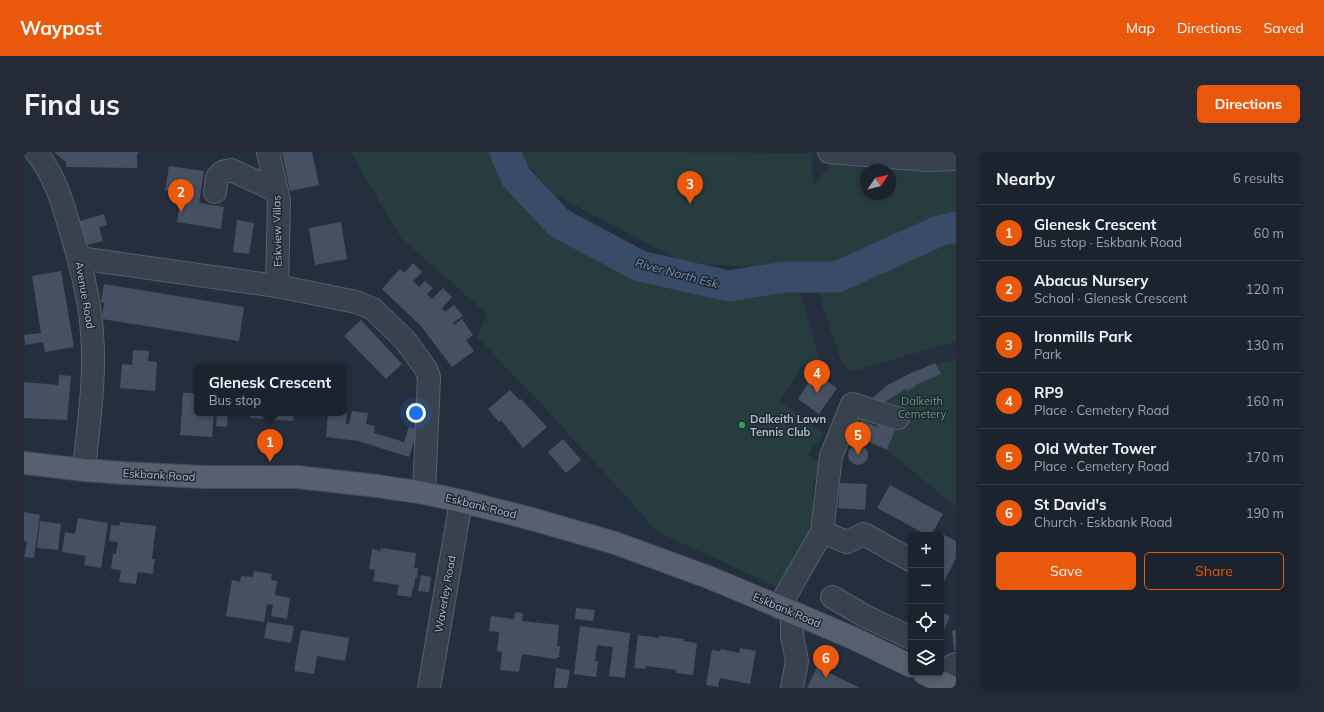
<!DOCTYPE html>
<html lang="en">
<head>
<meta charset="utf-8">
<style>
	:root { --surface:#1b232e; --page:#242b36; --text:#f1f3f6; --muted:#a0a4aa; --line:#39404a; --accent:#ea580c }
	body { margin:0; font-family:Mulish,sans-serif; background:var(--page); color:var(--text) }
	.controls { position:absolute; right:12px; bottom:12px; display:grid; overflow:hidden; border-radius:6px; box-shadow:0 2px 6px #0003 }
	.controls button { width:36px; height:36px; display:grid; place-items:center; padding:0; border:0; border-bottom:1px solid var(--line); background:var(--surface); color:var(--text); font:20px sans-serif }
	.compass { position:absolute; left:836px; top:12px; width:36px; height:36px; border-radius:50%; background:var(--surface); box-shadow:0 2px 6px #0003; rotate:55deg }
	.you { position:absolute; left:392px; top:261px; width:14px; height:14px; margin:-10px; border:3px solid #fff; border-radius:50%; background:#1a73e8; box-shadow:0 0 0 6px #1a73e833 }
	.badge { display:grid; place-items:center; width:26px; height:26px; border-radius:50%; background:var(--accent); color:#fff; font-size:13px; font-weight:700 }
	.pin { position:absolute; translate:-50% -33px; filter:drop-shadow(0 1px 2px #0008) }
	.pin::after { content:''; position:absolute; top:21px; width:14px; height:12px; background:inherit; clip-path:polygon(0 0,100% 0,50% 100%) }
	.popup { position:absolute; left:170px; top:212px; width:152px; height:52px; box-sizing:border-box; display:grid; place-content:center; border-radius:6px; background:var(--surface); filter:drop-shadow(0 1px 3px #0005); font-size:13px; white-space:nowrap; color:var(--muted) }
	.popup b { font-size:15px; color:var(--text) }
	.popup::after { content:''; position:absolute; left:50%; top:100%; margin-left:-8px; border:8px solid transparent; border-top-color:var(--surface) }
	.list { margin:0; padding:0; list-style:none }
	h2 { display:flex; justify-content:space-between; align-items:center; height:52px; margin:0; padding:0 16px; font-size:17px }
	h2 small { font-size:13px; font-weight:400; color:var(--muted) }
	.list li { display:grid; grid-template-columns:26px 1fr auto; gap:12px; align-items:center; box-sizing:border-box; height:56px; padding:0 16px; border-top:1px solid var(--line) }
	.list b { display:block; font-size:15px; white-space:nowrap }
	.list p { margin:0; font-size:13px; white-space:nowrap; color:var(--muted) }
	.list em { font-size:13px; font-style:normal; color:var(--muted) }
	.actions { display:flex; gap:8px; padding:12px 16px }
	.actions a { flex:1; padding:9px 0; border:1px solid var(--accent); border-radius:6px; text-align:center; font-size:14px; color:var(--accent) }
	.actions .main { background:var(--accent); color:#fff }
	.icon { flex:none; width:22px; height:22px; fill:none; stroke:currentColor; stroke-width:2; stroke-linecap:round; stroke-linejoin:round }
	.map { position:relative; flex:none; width:932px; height:536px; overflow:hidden; border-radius:6px }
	header { display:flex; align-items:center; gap:24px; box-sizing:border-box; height:56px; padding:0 20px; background:var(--accent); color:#fff }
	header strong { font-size:19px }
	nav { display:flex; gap:22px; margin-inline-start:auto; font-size:14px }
	.intro { display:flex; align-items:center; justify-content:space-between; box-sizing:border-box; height:96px; padding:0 24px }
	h1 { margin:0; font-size:28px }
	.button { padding:10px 18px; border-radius:6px; background:var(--accent); color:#fff; font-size:14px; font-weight:700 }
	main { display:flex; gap:24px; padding:0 24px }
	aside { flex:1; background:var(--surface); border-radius:6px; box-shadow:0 2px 6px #0003 }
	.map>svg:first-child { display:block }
	.green { fill:#263c3f; fill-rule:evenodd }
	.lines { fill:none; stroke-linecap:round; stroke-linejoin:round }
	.river { stroke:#394c67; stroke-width:31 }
	.building { fill:#455162 }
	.minor-casing { stroke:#565f6c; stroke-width:24 }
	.major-casing { stroke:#414a57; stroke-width:24 }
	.minor { stroke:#38414e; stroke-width:22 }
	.major { stroke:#56606e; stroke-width:22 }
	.leisure-dot { fill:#2e9e5b; stroke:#1d2633; stroke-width:1.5 }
	.labels { text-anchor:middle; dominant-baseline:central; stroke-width:3; stroke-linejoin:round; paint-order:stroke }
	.street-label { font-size:11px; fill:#b4bcc9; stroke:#1d2633 }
	.park-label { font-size:11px; fill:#6b9a76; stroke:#1d2633 }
	.poi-label { font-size:11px; font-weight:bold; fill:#b4bcc9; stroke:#1d2633; text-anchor:start }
	.water-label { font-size:12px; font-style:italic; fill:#7c92b1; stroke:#1d2633 }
</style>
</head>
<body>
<header>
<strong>Waypost</strong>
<nav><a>Map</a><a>Directions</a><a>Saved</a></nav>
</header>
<div class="intro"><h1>Find us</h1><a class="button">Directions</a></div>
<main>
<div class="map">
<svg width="932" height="536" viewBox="0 0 932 536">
	<rect width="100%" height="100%" fill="#242f3e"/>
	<g class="green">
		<polygon points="326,0 472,0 489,35 524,75 569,103 640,133 712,141 775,136 797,213 778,213 756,248 800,282 784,302 797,312 790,330 789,374 755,436 634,380 536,272 453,185 463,162 377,86"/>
		<path d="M 494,0 L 788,1 L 789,35 L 808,9 L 932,0 L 932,190 C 896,198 861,211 825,220 L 815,203 L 785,113 L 751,116 L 661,111 L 528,41 ZM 842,18 L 866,18 L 866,42 L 842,42 Z"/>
		<path d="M 932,207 L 932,355 L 863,298 L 871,278 L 854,271 L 859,251 L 849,246 C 854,242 858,237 863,234 C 884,220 908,212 932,207 Z"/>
	</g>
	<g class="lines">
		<polyline class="river" points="481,0 492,25 535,71 616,114 704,134 761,125 813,125 915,79 932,75"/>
	</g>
	<g class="building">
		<polygon points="30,0 115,0 113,2 113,16 42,15 42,10"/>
		<polygon points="258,0 288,0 295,33 266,39"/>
		<polygon points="145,14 180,19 175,51 200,55 197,77 153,70 157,42 141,39"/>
		<polygon points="80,62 83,73 75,75 79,89 62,93 56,69"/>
		<polygon points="213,68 230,71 225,102 209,100"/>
		<polygon points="317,70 323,107 291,113 285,76"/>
		<polygon points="389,111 398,120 389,129 395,135 401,129 409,136 403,142 408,147 419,136 428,145 418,156 421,160 430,153 439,164 429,171 430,173 438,167 449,183 442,188 450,199 428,215 396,173 358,137 376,117 380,121"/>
		<polygon points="37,119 50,195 21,200 19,190 1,193 0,183 17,181 8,124"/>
		<polygon points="80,132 220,155 215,189 78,167 80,151 77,150"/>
		<polygon points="337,168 378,212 362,227 320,184"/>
		<polygon points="109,198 125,199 124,209 133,210 131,239 96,236 98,212 108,213"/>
		<polygon points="911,211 917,222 891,233 892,234 883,239 882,237 859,251 849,246 862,234 885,222"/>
		<polygon points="791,221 813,236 795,262 774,247"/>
		<polygon points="35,223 47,224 43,268 0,266 0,230 34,233"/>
		<polygon points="486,238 495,248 497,247 523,275 499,296 477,268 475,270 464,257"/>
		<polygon points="159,241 173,241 173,261 190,261 188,285 156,283"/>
		<polygon points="328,259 344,261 342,272 351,274 350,281 380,290 385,275 394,278 385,305 334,289 302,285 304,261 323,261 322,272 325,272"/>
		<polygon points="193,261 204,261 203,275 192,274"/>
		<polygon points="226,261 270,261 269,269 226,266"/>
		<polygon points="837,268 853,275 854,271 871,278 863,298 830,283"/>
		<polygon points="539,287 557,308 542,321 524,300"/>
		<circle cx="834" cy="303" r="10"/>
		<polygon points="816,331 843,332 841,358 814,356"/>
		<polygon points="866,333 919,362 907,383 903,383 853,356"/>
		<polygon points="0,360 16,363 10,406 0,405 3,390 0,389"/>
		<polygon points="54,366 84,371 77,416 60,413 62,404 38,400 41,380 51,382"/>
		<polygon points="16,369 37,372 34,398 13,396"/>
		<polygon points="96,370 132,374 128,407 131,407 129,422 114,420 112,432 95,430 97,418 87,417 89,402 92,402 94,390 85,389 87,373 95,374"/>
		<polygon points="915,380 932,389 932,406 917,435 917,383 913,383"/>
		<polygon points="357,396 392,401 390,416 394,416 393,426 391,426 390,435 389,435 387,445 373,443 375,433 349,429 351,418 345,417 348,397 356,399"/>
		<polygon points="230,419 248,422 247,428 253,429 251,443 266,446 263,467 247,464 249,453 243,452 240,470 202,464 208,428 216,430 217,424 229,425"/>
		<polygon points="397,423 407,425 405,440 394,439"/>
		<polygon points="552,456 571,458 569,469 551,467"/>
		<polygon points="491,460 499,461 498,469 535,473 533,494 536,494 535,505 531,507 498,502 495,520 476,518 478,500 473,499 475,480 465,479 467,464 490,467"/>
		<polygon points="917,460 926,464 917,485"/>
		<polygon points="243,470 270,474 267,491 240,486"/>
		<polygon points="556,474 606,481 601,526 585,524 589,495 573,493 571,509 574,509 572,525 550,522"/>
		<polygon points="277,478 325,486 321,509 293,504 290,522 270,519"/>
		<polygon points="932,478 932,498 930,498 928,479"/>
		<polygon points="614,483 635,486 635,484 660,487 659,489 673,491 669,523 652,521 653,518 622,514 621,517 610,516"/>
		<polygon points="716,496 732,499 726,532 696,526 694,535 682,533 688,498 696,499 697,497 715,501"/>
		<polygon points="793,515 836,536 783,536"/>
		<polygon points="532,516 546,518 543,536 530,536"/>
	</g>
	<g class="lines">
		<defs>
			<g id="minor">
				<path d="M 12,0 C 32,26 38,49 47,80 C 57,113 66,147 68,181 C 72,226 64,274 60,318"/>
				<polyline points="244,0 255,49 253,134"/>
				<polyline points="805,0 903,8 932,7"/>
				<polyline points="191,40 193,26 198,20 207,18 253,39"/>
				<polyline points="55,106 253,134 332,150 349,157 381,188 402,217 405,225 400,341"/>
				<polyline points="798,380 823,390 840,382 886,408"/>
				<polyline points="808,445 839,463 887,486"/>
				<polyline points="755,455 798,380 807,304 828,252 859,262 874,266"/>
				<polyline points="918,531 925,515 932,512"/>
				<polyline points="405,536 437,349"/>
				<polyline points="768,536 773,509 768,484 768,460"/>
			</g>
			<g id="major">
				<polyline points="0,311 60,318 99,321 180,325 273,325 353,334 400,341 437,349 508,367 591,391 684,425 768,460 829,486 887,514"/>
				<polyline points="900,521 929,536"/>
			</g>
		</defs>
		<use href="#minor" class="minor-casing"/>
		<use href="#major" class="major-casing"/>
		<use href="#minor" class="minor"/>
		<use href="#major" class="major"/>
	</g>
	<circle class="leisure-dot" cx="718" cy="273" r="4"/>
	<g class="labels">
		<g class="street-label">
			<text transform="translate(253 79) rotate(-91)">Eskview Villas</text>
			<text transform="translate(61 143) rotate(80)">Avenue Road</text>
			<text transform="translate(135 323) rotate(3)">Eskbank Road</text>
			<text transform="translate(457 354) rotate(14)">Eskbank Road</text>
			<text transform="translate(421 442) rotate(-80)">Waverley Road</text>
			<text transform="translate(763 458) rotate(23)">Eskbank Road</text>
		</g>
		<g class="park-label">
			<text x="898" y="249">Dalkeith<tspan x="898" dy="13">Cemetery</tspan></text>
		</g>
		<g class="poi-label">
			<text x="726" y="267">Dalkeith Lawn<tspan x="726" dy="13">Tennis Club</tspan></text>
		</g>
		<g class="water-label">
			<text transform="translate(653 121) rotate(15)">River North Esk</text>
		</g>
	</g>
</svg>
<div class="controls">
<button>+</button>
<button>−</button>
<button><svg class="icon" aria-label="locate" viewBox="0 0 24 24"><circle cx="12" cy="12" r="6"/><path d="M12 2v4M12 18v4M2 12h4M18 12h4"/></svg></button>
<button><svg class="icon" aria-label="layers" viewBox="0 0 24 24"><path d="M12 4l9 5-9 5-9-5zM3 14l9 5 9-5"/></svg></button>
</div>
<svg class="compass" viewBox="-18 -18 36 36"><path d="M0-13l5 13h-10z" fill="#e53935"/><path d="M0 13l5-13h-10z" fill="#a0a4aa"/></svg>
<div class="you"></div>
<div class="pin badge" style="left:246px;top:310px">1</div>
<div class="popup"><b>Glenesk Crescent</b>Bus stop</div>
<div class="pin badge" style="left:157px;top:60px">2</div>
<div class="pin badge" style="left:666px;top:52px">3</div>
<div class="pin badge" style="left:793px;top:241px">4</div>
<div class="pin badge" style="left:834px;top:303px">5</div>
<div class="pin badge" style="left:802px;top:526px">6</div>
</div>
<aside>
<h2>Nearby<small>6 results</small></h2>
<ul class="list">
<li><span class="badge">1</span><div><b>Glenesk Crescent</b><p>Bus stop · Eskbank Road</p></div><em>60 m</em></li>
<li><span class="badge">2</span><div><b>Abacus Nursery</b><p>School · Glenesk Crescent</p></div><em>120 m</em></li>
<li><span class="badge">3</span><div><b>Ironmills Park</b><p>Park</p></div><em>130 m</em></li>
<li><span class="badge">4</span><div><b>RP9</b><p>Place · Cemetery Road</p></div><em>160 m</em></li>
<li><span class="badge">5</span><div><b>Old Water Tower</b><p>Place · Cemetery Road</p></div><em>170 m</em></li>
<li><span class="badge">6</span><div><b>St David's</b><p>Church · Eskbank Road</p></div><em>190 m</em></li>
</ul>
<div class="actions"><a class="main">Save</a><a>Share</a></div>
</aside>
</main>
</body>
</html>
